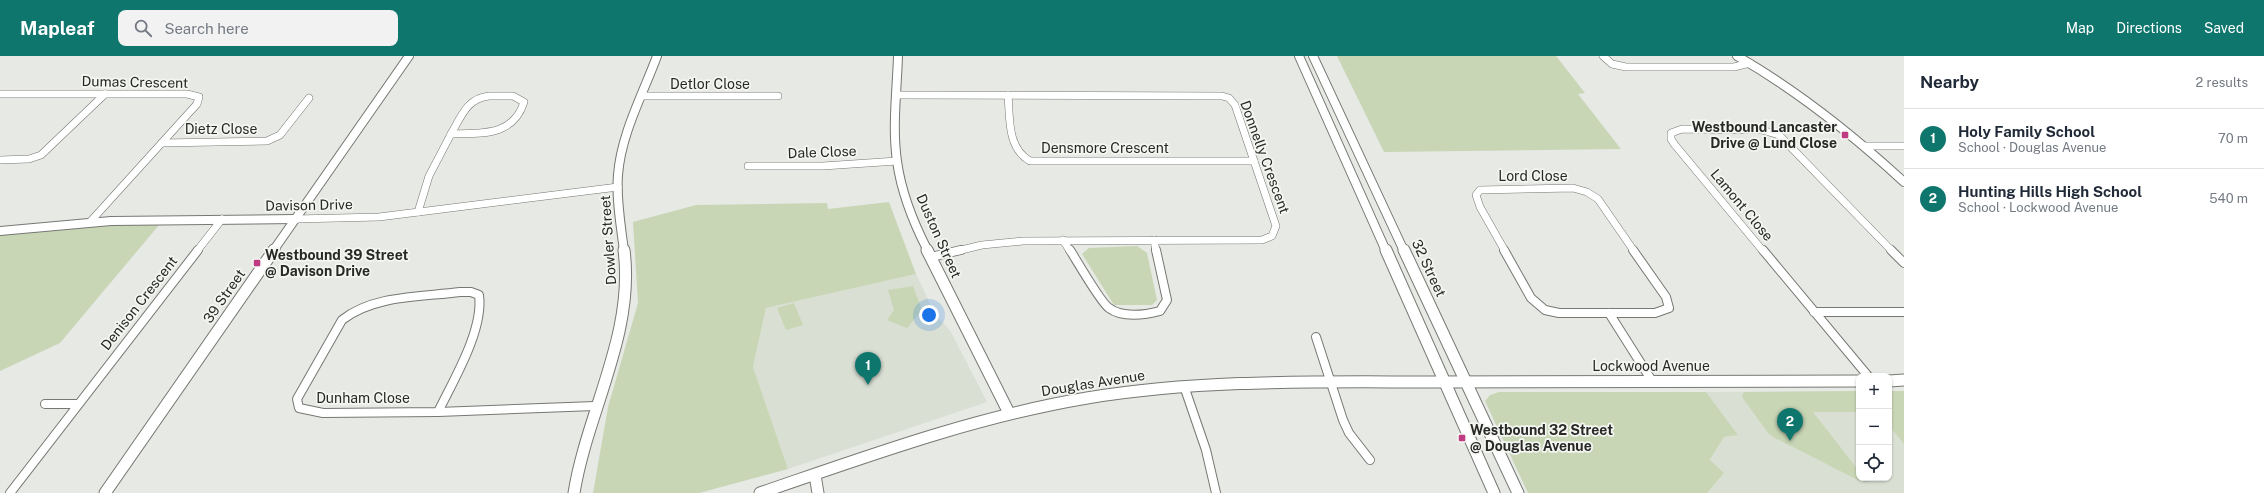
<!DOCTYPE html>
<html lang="en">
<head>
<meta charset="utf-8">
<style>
	:root { --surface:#fff; --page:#f2f2f3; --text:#1f2937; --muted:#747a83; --line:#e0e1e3; --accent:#0f766e }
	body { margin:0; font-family:"Public Sans",sans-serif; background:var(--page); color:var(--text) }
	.controls { position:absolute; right:12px; bottom:12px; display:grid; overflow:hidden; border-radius:8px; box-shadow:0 1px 3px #0004 }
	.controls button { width:36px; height:36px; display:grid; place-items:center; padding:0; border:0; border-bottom:1px solid var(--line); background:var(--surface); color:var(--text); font:20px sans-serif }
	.you { position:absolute; left:929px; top:259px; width:14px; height:14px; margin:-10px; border:3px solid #fff; border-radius:50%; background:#1a73e8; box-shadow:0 0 0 6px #1a73e833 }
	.badge { display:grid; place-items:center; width:26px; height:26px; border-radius:50%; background:var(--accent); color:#fff; font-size:13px; font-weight:700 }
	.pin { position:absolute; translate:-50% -33px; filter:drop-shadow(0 1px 2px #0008) }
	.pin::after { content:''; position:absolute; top:21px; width:14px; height:12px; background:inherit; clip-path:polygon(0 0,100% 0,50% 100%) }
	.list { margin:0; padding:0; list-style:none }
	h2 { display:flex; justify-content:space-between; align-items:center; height:52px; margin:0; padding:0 16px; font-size:17px }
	h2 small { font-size:13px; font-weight:400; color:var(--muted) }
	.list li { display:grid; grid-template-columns:26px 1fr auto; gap:12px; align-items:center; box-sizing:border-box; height:60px; padding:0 16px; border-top:1px solid var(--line) }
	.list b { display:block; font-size:15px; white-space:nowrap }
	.list p { margin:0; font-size:13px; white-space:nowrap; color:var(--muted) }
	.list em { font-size:13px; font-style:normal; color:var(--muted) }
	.icon { flex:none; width:22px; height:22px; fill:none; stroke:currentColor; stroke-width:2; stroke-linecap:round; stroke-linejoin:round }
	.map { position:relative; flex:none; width:1904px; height:437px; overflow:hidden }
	header { display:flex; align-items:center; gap:24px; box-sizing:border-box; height:56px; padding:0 20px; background:var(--accent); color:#fff }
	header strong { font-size:19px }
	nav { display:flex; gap:22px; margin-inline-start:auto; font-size:14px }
	.search { width:280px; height:36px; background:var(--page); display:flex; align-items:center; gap:10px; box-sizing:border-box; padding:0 14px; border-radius:8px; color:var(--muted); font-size:15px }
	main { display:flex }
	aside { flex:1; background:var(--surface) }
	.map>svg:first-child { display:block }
	.built { fill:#d9dfd3 }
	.green { fill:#c8d6b6 }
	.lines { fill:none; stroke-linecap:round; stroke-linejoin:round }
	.minor-far1-casing { stroke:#767873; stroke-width:8 }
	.minor-casing { stroke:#767873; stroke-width:10 }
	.tertiary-far1-casing { stroke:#767873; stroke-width:10 }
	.tertiary-casing { stroke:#767873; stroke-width:13 }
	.minor-far1 { stroke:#fff; stroke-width:7 }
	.minor { stroke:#fff; stroke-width:8 }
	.tertiary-far1 { stroke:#fff; stroke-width:8 }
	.tertiary { stroke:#fff; stroke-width:11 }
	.poi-dot { fill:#bf3c82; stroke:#f4f6f2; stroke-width:1.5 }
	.labels { text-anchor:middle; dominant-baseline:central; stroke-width:3.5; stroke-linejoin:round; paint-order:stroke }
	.street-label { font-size:14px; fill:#282927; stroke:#f4f6f2 }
	.poi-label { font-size:14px; font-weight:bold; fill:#282927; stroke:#f4f6f2; text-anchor:start }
</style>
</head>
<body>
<header>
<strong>Mapleaf</strong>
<div class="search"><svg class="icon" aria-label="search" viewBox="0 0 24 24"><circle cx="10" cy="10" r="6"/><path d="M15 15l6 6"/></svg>Search here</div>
<nav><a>Map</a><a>Directions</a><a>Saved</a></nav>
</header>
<main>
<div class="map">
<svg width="1904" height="437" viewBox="0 0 1904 437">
	<rect width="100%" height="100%" fill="#e7e9e4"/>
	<g class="built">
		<polygon points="916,218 934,256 951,276 987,346 788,413 753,311 766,252"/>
		<polygon points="1859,335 1859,422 1889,422 1889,370 1904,388 1904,437 1707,437 1724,417 1710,405 1724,381 1737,379 1706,336"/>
	</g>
	<g class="green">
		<polygon points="1337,0 1556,0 1585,37 1578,38 1621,93 1384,96"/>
		<polygon points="889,146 916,218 766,252 753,311 788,413 699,437 593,437 608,351 638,247 633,166 696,149 827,147 828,153"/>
		<polygon points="164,163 60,287 0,315 0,175"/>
		<polygon points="1137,190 1147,197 1157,244 1152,249 1114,249 1082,198 1089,192"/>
		<polygon points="913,230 922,254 907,272 887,264 894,254 888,234"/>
		<polygon points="794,247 803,269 786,274 777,252"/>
		<polygon points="1859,335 1859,356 1813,356 1859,415 1859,422 1864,422 1868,427 1858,424 1775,382 1768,377 1742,341 1744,336"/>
		<polygon points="1889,335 1904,335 1904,388 1889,370"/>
		<polygon points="1499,336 1706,336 1738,379 1724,381 1710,404 1724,417 1707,437 1528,437 1485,345 1490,339"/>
	</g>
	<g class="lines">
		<defs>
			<g id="minor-far1">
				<polyline points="1603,0 1612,8 1626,11 1734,11 1750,7"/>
				<polyline points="0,38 187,38 199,41 197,48 90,166"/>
				<polyline points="896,39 1222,40 1229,42 1235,49 1276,170 1272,180 1262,184 1023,185 982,189 957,195"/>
				<path d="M 1008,39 C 1010,62 1007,92 1030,105 L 1254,105"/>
				<path d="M 489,40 L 513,40 L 524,46 C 513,81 481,77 451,78 C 461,61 467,42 489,40 Z"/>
				<polyline points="642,40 778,40"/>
				<polyline points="162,87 267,85 280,79 309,42"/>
				<polyline points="1866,90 1904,90"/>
				<polyline points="0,104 29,103 41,99 105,38"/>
				<polyline points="748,110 823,110 897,105"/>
				<polyline points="418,156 429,120 451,78"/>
				<polyline points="296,163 379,161 618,131"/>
				<polyline points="1063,184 1070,195"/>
				<polyline points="1154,184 1156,195"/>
				<polyline points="197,195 222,163"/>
				<polyline points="1505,195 1480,151 1476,139 1480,134 1573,132 1587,136 1598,143 1634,195"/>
				<polyline points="1763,195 1675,89 1671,83 1671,77 1682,73 1762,74 1779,79 1892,195"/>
			</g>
			<g id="minor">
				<path d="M 1070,194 C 1077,205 1101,247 1109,252 C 1122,262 1145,259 1160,255 L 1167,244 L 1156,194"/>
				<polyline points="1504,194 1531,242 1545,254 1559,257 1655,257 1669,252 1666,241 1633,194"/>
				<polyline points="1763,194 1868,320"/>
				<polyline points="1891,194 1904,207"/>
				<polyline points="931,201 961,194"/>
				<path d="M 460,236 L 471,236 L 479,239 C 484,274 453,325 438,356 L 323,357 L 299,352 L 297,343 L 342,264 C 373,239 422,241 460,236 Z"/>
				<polyline points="1814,256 1904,256"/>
				<polyline points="1609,257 1652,325"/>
				<polyline points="1316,281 1343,364 1349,377 1370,404"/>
				<polyline points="1184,330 1206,394 1216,437"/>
				<polyline points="45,348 78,348"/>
				<polyline points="438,356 595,350"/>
				<polyline points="10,437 198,194"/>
			</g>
			<g id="tertiary-far1">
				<path d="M 898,0 C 897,34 892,71 897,105 C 901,135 914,168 928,195"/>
				<polyline points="1299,0 1386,195"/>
				<polyline points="1313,0 1404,195"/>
				<path d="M 1737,0 C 1798,35 1852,78 1904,126"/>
				<polyline points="0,175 111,165 296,163"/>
				<polyline points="273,195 409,0"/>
				<path d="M 624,195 C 621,170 616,144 618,119 C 621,78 643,38 657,0"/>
			</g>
			<g id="tertiary">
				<polyline points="927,194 1009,357"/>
				<polyline points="1386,194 1494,437"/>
				<polyline points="1404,194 1518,437"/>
				<polyline points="1889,325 1904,324"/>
				<polyline points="815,419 818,437"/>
				<polyline points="105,437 274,194"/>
				<path d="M 574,437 C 587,356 635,278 624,194"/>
				<path d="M 760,437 C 868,400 974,361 1087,342 C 1202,323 1318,326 1434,326 C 1575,325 1717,325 1859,325"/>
			</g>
		</defs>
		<use href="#minor-far1" class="minor-far1-casing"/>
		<use href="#minor" class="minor-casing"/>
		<use href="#tertiary-far1" class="tertiary-far1-casing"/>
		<use href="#tertiary" class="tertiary-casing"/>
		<use href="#minor-far1" class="minor-far1"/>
		<use href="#minor" class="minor"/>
		<use href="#tertiary-far1" class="tertiary-far1"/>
		<use href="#tertiary" class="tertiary"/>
	</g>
	<g class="poi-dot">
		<rect x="1841" y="75" width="8" height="8" rx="2"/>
		<rect x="253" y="203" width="8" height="8" rx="2"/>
		<rect x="1458" y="378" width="8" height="8" rx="2"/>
	</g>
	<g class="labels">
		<g class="street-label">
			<text transform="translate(135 26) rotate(1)">Dumas Crescent</text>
			<text x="710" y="28">Detlor Close</text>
			<text x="221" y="73">Dietz Close</text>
			<text x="1105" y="92">Densmore Crescent</text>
			<text transform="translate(822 96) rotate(-2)">Dale Close</text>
			<text transform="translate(1265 101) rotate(70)">Donnelly Crescent</text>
			<text x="1533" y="120">Lord Close</text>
			<text transform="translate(309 149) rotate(-1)">Davison Drive</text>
			<text transform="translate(1742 149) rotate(50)">Lamont Close</text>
			<text transform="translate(939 180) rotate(66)">Duston Street</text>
			<text transform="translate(608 184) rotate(-94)">Dowler Street</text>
			<text transform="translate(1429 212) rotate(65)">32 Street</text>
			<text transform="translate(224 240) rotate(-55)">39 Street</text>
			<text transform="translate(139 247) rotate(-52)">Denison Crescent</text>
			<text x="1651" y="310">Lockwood Avenue</text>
			<text transform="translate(1093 327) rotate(-9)">Douglas Avenue</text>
			<text x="363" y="342">Dunham Close</text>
		</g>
		<g class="poi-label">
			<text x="1837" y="71" text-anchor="end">Westbound Lancaster<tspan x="1837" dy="16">Drive @ Lund Close</tspan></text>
			<text x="265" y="199">Westbound 39 Street<tspan x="265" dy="16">@ Davison Drive</tspan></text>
			<text x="1470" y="374">Westbound 32 Street<tspan x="1470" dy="16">@ Douglas Avenue</tspan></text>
		</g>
	</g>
</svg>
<div class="controls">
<button>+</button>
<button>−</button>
<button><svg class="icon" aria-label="locate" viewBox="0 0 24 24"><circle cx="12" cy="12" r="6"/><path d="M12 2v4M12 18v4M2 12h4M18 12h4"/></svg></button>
</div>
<div class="you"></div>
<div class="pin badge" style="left:868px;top:329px">1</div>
<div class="pin badge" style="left:1790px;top:385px">2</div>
</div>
<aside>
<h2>Nearby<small>2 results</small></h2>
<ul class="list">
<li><span class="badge">1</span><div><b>Holy Family School</b><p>School · Douglas Avenue</p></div><em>70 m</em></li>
<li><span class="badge">2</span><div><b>Hunting Hills High School</b><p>School · Lockwood Avenue</p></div><em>540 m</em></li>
</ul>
</aside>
</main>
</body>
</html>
